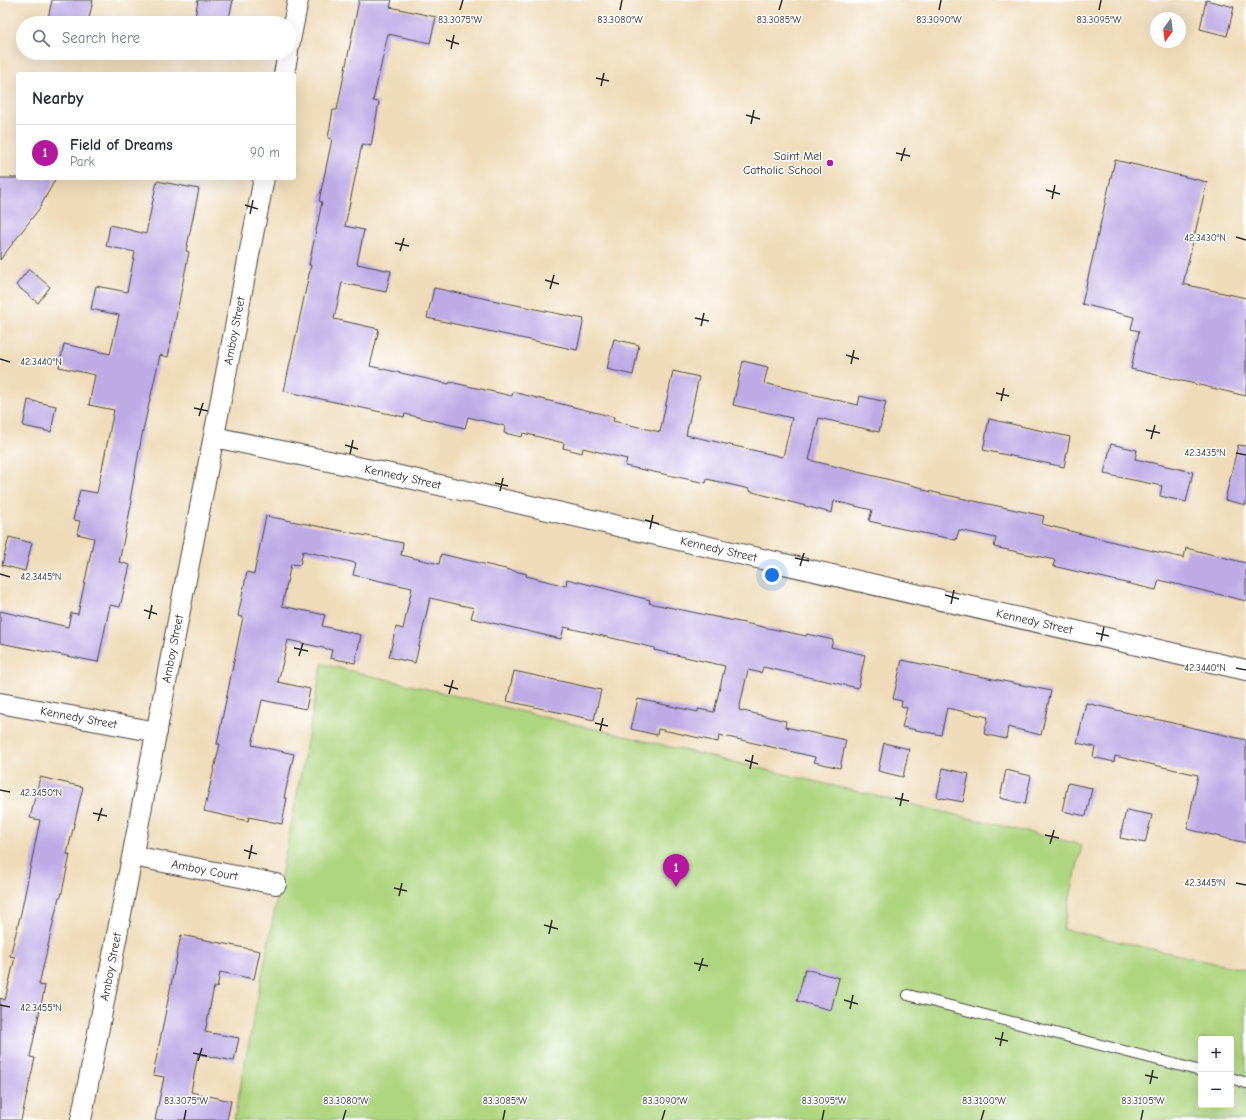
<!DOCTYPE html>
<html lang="en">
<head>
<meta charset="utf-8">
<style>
	:root { --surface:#fff; --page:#f6f6f7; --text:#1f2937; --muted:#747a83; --line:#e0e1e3; --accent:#b5179e }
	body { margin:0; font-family:"Comic Neue",sans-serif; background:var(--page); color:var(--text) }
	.controls { position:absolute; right:12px; bottom:12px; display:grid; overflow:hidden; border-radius:4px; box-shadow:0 4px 16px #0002 }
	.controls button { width:36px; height:36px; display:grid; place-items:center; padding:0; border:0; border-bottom:1px solid var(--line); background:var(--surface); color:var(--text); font:20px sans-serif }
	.compass { position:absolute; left:1150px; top:12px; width:36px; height:36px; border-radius:50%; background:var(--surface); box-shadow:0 4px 16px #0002; rotate:194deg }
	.you { position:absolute; left:772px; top:575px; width:14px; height:14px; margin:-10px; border:3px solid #fff; border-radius:50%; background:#1a73e8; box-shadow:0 0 0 6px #1a73e833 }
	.badge { display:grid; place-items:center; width:26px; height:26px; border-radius:50%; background:var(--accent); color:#fff; font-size:13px; font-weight:700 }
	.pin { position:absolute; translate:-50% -33px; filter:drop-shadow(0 1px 2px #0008) }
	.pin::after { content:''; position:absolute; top:21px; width:14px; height:12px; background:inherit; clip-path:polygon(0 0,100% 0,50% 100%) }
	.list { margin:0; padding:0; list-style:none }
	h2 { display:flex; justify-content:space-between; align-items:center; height:52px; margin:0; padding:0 16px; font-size:17px }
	h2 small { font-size:13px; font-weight:400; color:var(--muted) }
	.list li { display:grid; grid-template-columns:26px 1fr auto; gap:12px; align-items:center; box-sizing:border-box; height:56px; padding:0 16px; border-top:1px solid var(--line) }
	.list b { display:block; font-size:15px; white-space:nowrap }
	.list p { margin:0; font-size:13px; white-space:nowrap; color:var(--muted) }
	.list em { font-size:13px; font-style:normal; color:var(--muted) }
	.icon { flex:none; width:22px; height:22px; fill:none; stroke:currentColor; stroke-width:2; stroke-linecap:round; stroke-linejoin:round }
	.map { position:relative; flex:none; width:1246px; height:1120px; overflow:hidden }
	.search { position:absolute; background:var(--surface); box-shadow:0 4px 16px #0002; left:16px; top:16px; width:280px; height:44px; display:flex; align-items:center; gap:10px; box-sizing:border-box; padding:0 14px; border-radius:22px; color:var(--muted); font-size:15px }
	.panel { position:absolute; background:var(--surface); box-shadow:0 4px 16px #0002; left:16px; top:72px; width:280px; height:108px; border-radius:4px }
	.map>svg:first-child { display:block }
	.green { fill:#aed57f; stroke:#6c8055; fill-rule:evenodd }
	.building { fill:#beabe6 }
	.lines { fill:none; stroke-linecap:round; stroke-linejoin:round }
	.service-casing { stroke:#484540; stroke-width:12 }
	.minor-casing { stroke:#484540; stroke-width:22 }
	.service { stroke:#fff; stroke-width:10 }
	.minor { stroke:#fff; stroke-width:20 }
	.ticks { fill:none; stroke:#2b2b2b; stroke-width:1.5 }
	.poi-dot { fill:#b5179e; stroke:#fff; stroke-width:1.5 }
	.labels { text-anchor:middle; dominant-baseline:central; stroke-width:3; stroke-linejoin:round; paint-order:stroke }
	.poi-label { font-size:12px; fill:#2b2b2b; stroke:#fff; text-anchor:end }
	.street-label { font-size:12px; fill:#2b2b2b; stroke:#fff }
	.ticks-label { font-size:10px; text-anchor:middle; fill:#2b2b2b; stroke:#fff; stroke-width:3; stroke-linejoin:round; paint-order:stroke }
</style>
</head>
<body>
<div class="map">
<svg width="1246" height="1120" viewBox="0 0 1246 1120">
	<rect width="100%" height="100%" fill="#fff"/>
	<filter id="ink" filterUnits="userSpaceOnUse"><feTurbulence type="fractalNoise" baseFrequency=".025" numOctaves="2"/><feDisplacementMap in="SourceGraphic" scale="8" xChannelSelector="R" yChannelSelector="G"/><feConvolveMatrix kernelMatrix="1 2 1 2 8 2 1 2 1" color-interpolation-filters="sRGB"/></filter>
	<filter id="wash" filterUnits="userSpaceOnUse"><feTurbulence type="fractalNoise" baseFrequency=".012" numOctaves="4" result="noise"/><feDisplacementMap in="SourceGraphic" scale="16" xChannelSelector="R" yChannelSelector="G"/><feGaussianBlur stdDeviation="0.9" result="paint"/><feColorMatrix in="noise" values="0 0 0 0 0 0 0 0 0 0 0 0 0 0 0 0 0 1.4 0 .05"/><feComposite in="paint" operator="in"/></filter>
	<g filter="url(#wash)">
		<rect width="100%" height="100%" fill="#efdbb9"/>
		<path class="green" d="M 322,664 L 1082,845 L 1063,929 L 1246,970 L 1246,1120 L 234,1120 ZM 1201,1039 L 1231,1039 L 1231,1105 L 1201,1105 Z"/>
		<g id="blocks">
			<g class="building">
				<polygon points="52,0 93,0 88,23 47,23"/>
				<polygon points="198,0 233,0 228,23 194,23"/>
				<polygon points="359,0 392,0 390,7 436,17 430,43 388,34 373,101 379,102 371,146 362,144 345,226 364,230 357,264 391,271 386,292 342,283 334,319 379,329 370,366 449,384 450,382 512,396 513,392 614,417 613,421 660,432 673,371 699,377 686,435 783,457 792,418 733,405 743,361 768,367 764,383 858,405 860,396 886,402 879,432 819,418 809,460 923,488 923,490 1044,516 1042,524 1122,544 1184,558 1186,548 1246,563 1246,601 1159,580 1156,590 1053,566 1055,560 994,547 996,538 959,530 956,540 894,527 869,521 872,510 834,501 832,513 749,491 749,489 707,479 706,483 625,466 627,459 583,448 582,453 563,448 564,443 523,433 522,437 504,433 505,426 468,417 465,428 405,414 404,417 284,391 311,265 309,265 322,202 319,201 332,139 328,138 333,110 337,110"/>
				<polygon points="1206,0 1234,7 1227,36 1200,29"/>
				<polygon points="1115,160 1207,182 1183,284 1246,298 1246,396 1131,369 1139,331 1131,329 1134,317 1082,304"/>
				<polygon points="0,178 56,178 39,209 0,260"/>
				<polygon points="157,181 199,189 186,251 189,252 168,357 160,355 142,435 130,500 132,501 119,562 130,565 120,607 110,605 98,662 0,643 0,611 68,627 71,613 78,614 94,538 77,534 80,521 73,520 80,490 97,493 114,410 89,405 95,375 59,367 64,344 110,354 119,315 91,309 96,286 127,292 135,252 106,246 110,225 146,234"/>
				<polygon points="29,269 50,287 38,303 16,285"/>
				<polygon points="434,288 584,319 577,350 427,318"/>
				<polygon points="614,339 639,345 633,375 607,369"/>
				<polygon points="28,400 56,406 51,432 23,426"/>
				<polygon points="989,419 1070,437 1064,467 983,450"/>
				<polygon points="1111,444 1137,450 1135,459 1193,472 1186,502 1160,496 1162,486 1104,474"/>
				<polygon points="1238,445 1246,446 1246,505 1225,500"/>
				<polygon points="266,516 403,543 401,555 439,564 441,554 527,574 526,576 566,586 567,579 650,600 649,603 806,636 807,634 833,640 831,647 865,655 858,688 763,667 761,673 748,670 739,710 786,721 785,727 846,740 840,768 814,762 815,757 719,735 718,742 658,729 657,735 631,729 638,699 698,712 698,709 714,712 725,666 654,650 655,648 564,627 561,639 471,618 474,608 430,598 415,663 389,657 396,627 403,629 412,588 353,575 356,563 303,551 300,565 291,564 282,606 325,615 322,626 361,635 355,663 330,658 332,650 288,640 278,682 310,689 306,709 262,700 252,745 294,754 284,798 287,798 282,824 249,817 248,821 204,811 220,744 217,744 243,617 238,616 247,572 254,574"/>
				<polygon points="9,537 32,543 25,571 2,565"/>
				<polygon points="902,660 1051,691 1041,735 1008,727 1006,739 984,734 988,717 947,708 941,735 902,727 907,708 901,706 902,701 893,699"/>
				<polygon points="514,671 601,690 594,720 507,701"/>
				<polygon points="1086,703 1246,740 1246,843 1187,829 1198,775 1115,756 1114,762 1093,757 1095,747 1077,743"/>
				<polygon points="884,743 909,749 903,777 878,771"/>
				<polygon points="943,768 969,774 963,802 937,797"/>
				<polygon points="1006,770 1031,776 1025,804 1000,798"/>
				<polygon points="40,777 83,787 67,854 70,855 61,897 59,897 39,985 45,986 30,1057 35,1058 21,1120 0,1120 0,998 5,1000 15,957 10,956 21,913 40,820 30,818"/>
				<polygon points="1068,783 1092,788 1086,816 1062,811"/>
				<polygon points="1126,810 1152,815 1145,843 1120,838"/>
				<polygon points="181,935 260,951 254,979 220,972 217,988 214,987 205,1032 239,1038 234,1061 198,1054 191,1092 231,1101 227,1120 155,1120 164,1077 153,1075"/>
				<polygon points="805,969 839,978 831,1010 797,1001"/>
			</g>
		</g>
	</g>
	<g filter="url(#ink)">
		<use href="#blocks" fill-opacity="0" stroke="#484540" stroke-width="1"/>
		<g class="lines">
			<defs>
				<g id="service">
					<polyline points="908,995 1201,1071"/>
					<polyline points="1231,1078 1246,1083"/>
				</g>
				<g id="minor">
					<polyline points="289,46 298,0"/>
					<polyline points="284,74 288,53"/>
					<path id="s1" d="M 214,437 L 400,476 L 1246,670"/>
					<path id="s2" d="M 0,703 L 157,732"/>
					<path id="s3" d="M 133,856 L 276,884"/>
					<path id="s4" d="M 81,1120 L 264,178"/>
				</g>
			</defs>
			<use href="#service" class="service-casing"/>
			<use href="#minor" class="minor-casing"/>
			<use href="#service" class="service"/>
			<use href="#minor" class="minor"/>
		</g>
	</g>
	<path class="ticks" d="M 460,10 L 463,0M 620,10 L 622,0M 779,10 L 782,0M 939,10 L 941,0M 1099,10 L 1101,0M 446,40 L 459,44M 451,49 L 454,35M 596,78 L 609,81M 601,86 L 604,73M 746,115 L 760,119M 751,124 L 754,110M 896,153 L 910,156M 901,161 L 905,148M 1046,190 L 1060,194M 1052,199 L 1055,185M 245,205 L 258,209M 250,214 L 253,200M 1236,237 L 1246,240M 395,243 L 409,246M 400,251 L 404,238M 545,280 L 559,284M 550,289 L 554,275M 695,318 L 709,321M 701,326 L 704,313M 846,355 L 859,359M 0,359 L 10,362M 851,364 L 854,350M 996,393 L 1009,396M 1001,401 L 1004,388M 194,408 L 208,411M 199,416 L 203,403M 1146,430 L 1160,433M 1151,439 L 1155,425M 345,445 L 358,449M 1236,453 L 1246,455M 350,454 L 353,440M 495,483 L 508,486M 500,491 L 503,478M 645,520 L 659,524M 650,529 L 653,515M 795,558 L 809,561M 800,566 L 804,553M 0,574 L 10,577M 945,595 L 959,599M 951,604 L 954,590M 144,610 L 157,614M 149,619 L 152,605M 1096,633 L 1109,636M 1101,641 L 1104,627M 294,648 L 308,651M 299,656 L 303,643M 1236,668 L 1246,670M 444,685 L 458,689M 449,694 L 453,680M 595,723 L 608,726M 600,731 L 603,718M 745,760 L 758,764M 750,769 L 753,755M 0,790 L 10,792M 895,798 L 909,801M 900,806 L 903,793M 93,813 L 107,816M 98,821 L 102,808M 1045,835 L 1059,838M 1050,844 L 1054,830M 244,850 L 257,854M 249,859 L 252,845M 1236,883 L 1246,885M 394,888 L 407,891M 399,896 L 402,883M 544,925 L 558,929M 549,934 L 552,920M 694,963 L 708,966M 699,971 L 703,958M 844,1000 L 858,1004M 0,1005 L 10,1007M 850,1009 L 853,995M 995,1038 L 1008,1041M 1000,1046 L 1003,1032M 193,1053 L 207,1056M 198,1061 L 202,1048M 1145,1075 L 1158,1078M 1150,1084 L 1153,1070M 184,1120 L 186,1110M 343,1120 L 346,1110M 503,1120 L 505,1110M 662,1120 L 665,1110M 822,1120 L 824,1110M 981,1120 L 984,1110M 1141,1120 L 1143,1110"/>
	<circle class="poi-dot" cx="830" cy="163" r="4"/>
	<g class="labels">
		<g class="poi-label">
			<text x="822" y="156">Saint Mel<tspan x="822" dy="14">Catholic School</tspan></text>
		</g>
		<g class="street-label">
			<text stroke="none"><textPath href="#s4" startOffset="804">Amboy Street</textPath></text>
			<text stroke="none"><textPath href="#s1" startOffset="193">Kennedy Street</textPath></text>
			<text stroke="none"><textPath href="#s1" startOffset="517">Kennedy Street</textPath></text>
			<text stroke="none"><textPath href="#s1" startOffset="841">Kennedy Street</textPath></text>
			<text stroke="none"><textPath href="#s4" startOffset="480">Amboy Street</textPath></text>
			<text stroke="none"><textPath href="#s2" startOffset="80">Kennedy Street</textPath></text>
			<text stroke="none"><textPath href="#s3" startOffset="73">Amboy Court</textPath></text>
			<text stroke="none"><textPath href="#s4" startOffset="156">Amboy Street</textPath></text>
		</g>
	</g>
	<g class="ticks-label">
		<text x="460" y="23">83.3075°W</text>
		<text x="620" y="23">83.3080°W</text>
		<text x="779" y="23">83.3085°W</text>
		<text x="939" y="23">83.3090°W</text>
		<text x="1099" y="23">83.3095°W</text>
		<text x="1205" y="241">42.3430°N</text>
		<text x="41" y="365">42.3440°N</text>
		<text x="1205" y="456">42.3435°N</text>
		<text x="41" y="580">42.3445°N</text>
		<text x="1205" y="671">42.3440°N</text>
		<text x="41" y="796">42.3450°N</text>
		<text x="1205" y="886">42.3445°N</text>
		<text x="41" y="1011">42.3455°N</text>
		<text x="186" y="1104">83.3075°W</text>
		<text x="346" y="1104">83.3080°W</text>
		<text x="505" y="1104">83.3085°W</text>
		<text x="665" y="1104">83.3090°W</text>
		<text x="824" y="1104">83.3095°W</text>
		<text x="984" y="1104">83.3100°W</text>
		<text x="1143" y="1104">83.3105°W</text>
	</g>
</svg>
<div class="controls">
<button>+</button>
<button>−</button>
</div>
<svg class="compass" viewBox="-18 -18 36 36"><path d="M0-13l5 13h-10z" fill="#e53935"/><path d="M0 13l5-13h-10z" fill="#747a83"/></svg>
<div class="you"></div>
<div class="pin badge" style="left:676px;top:887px">1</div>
<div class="search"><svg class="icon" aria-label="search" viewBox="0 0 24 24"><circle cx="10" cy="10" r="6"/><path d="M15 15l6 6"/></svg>Search here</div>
<section class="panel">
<h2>Nearby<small></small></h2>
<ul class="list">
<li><span class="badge">1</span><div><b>Field of Dreams</b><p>Park</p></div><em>90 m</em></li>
</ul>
</section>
</div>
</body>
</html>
